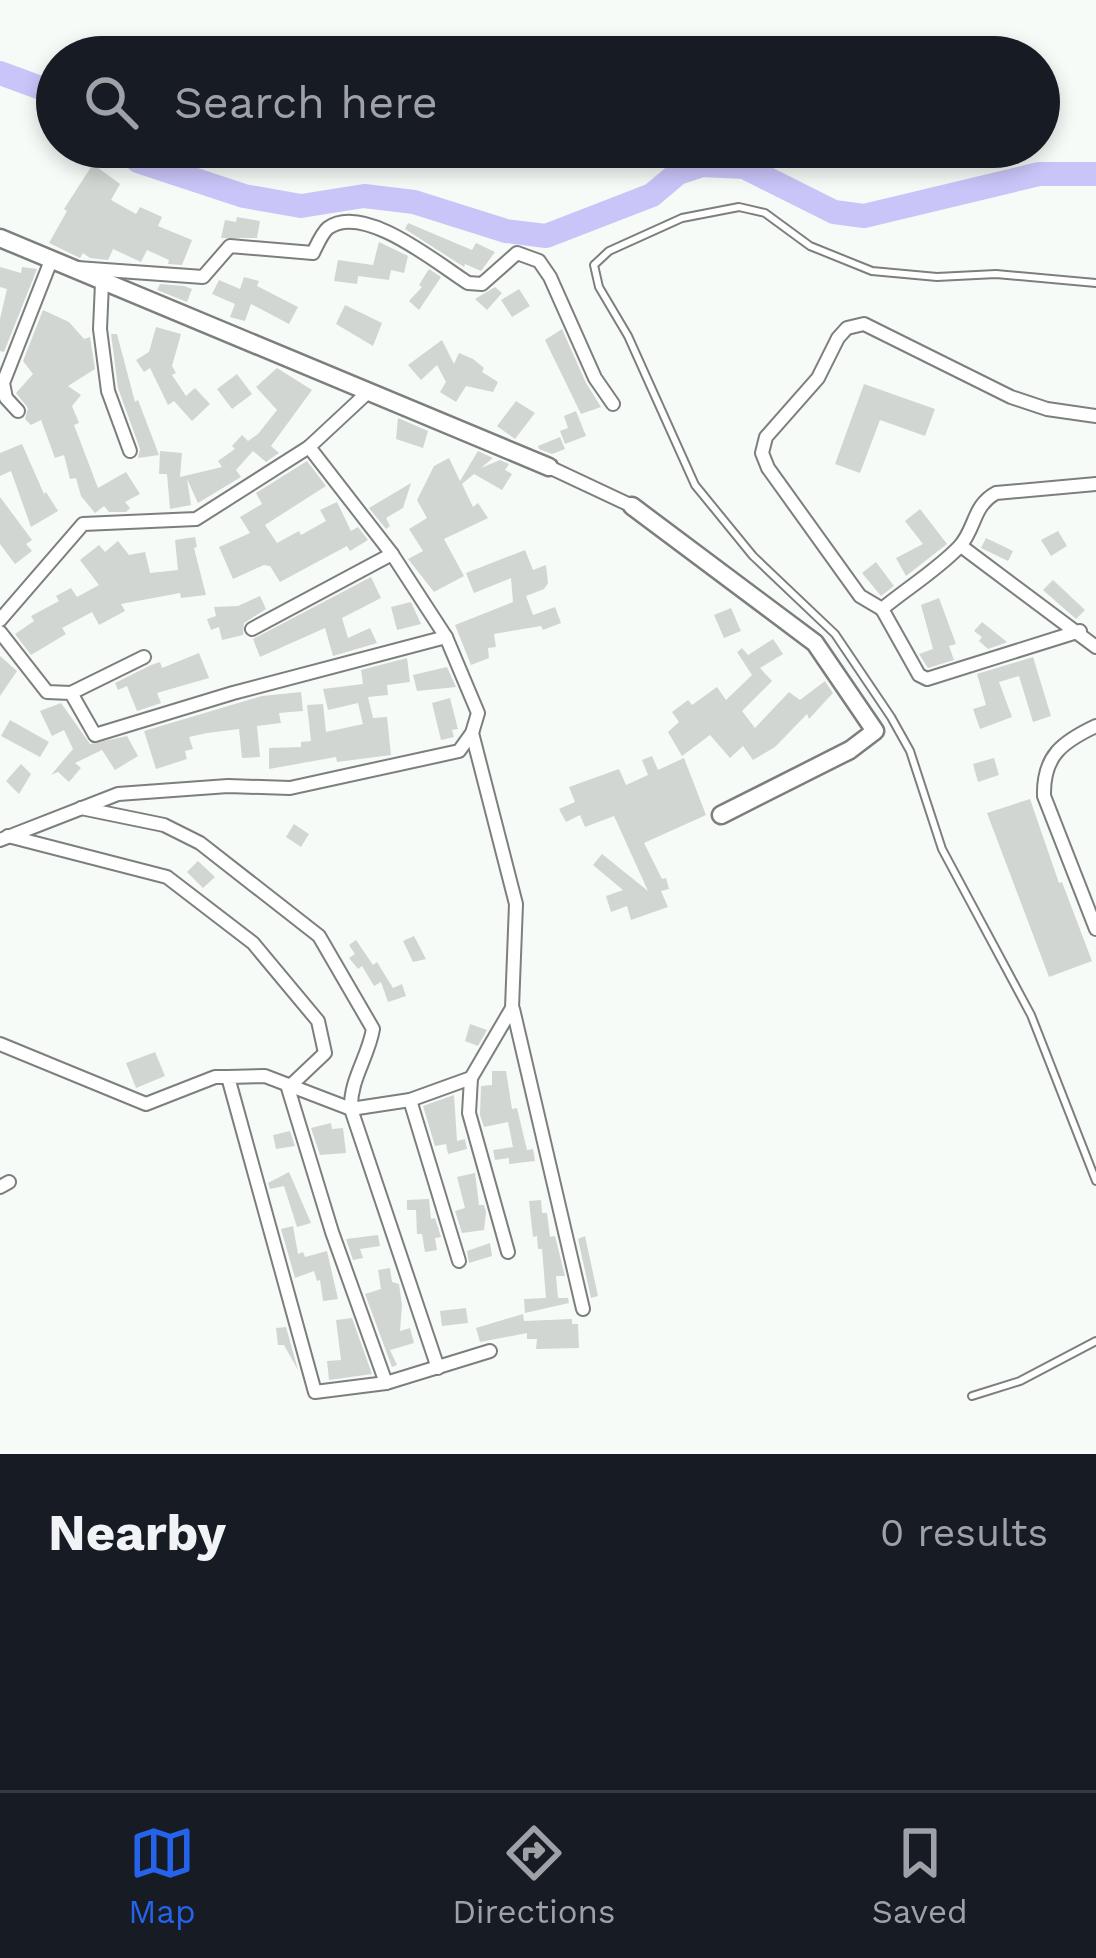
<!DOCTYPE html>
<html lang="en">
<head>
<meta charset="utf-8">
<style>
	:root { --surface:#171b24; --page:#242831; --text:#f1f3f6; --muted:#9ea1a6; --line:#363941; --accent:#2563eb }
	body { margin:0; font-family:"Work Sans",sans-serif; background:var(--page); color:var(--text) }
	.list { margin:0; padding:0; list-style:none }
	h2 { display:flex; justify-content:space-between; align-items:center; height:156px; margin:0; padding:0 48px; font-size:51px }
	h2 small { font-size:39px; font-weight:400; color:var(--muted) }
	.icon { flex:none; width:66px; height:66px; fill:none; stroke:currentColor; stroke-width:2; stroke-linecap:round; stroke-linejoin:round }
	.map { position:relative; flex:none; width:1096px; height:1454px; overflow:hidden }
	.search { position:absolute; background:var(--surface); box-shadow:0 6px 18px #0003; left:36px; right:36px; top:36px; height:132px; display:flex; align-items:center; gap:30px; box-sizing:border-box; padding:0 42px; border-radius:66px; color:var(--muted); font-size:45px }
	.sheet { height:336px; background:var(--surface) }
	nav { display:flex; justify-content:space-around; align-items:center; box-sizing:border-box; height:168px; border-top:3px solid var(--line); background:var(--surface); font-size:33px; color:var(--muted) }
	nav a { display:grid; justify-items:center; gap:6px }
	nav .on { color:var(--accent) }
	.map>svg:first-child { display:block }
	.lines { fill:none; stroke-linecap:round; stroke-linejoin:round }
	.river { stroke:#cac5f9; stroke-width:24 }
	.building { fill:#d2d6d3 }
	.lane-casing { stroke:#7c7f7d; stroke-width:10 }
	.street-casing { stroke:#7c7f7d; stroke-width:16 }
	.secondary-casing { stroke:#7c7f7d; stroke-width:21 }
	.lane { stroke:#fff; stroke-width:6 }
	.street { stroke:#fff; stroke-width:12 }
	.secondary { stroke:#fff; stroke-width:16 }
</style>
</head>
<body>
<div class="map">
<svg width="1096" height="1454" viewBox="0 0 1096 1454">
	<rect width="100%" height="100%" fill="#f6fbf7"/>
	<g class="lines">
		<g class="river">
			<polyline points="0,73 57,94"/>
			<polyline points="124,147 138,161 244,196 301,206 364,196 414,202 506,231 546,236 652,195 678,173 702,165 744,167 834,212 864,216 1039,174 1096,174"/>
		</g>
	</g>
	<g class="building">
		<polygon points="93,164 120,184 111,200 136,214 140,207 162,217 158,226 192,240 182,265 168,264 169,260 147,250 141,262 113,249 108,260 90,258 83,253 80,258 49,243 67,211 64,209"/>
		<polygon points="237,217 260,221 257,238 221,238 225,220 236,222"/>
		<polygon points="408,223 472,250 476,243 495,252 481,271 465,264 464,267 405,229"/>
		<polygon points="379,242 408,256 404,273 391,270 389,280 358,276 357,284 334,281 338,260 373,265"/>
		<polygon points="0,267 21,273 22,267 37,269 4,352 0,351 0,319 7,289 0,287"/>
		<polygon points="429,269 441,277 419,310 409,301 422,287 419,285"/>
		<polygon points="244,277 259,281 257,286 298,307 289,324 251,304 245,321 230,317 235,304 212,294 219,280 240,289"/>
		<polygon points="160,284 184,286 192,289 187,302 157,290"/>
		<polygon points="495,287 502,293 487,310 475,299"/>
		<polygon points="519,289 530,306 512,317 501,300"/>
		<polygon points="345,305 382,323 373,346 336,324"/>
		<polygon points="43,310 69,322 84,339 90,337 95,369 68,386 81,395 72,406 79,423 74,425 98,488 126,472 140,494 125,502 130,508 126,512 109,512 104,506 95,513 81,496 76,478 70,479 64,455 55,458 41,420 31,425 25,419 28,408 16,393 33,374 23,361"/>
		<polygon points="156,327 181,334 172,366 176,373 172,375 186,396 195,388 210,404 192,421 174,401 168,405 150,368 144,372 136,360 149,352"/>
		<polygon points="562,329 586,383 601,407 581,414 545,340"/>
		<polygon points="111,334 117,334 135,402 138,400 159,455 138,458 140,449 118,388"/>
		<polygon points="442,340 454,364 459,353 473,359 484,368 482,372 498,382 493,392 466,386 456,402 440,392 446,382 437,365 421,380 408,365"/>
		<polygon points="277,368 312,390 271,446 279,453 266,462 253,451 236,470 241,477 198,503 187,479 191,505 170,509 167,474 159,474 160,451 182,453 180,477 222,467 218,461 235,449 232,446 242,435 248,441 258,434 277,410 256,387"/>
		<polygon points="237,374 252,394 232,409 217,389"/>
		<polygon points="864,384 935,409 925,436 880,420 860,473 835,464"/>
		<polygon points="516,401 535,413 515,439 497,426"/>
		<polygon points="576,411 586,436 565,444 560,431 568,428 564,416"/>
		<polygon points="398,418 428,431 423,448 396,439"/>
		<polygon points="560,437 565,449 552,454 539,449 538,446"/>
		<polygon points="22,444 44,494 46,492 58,511 31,527 11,471 0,476 0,453"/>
		<polygon points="478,451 493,458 481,468 500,460 509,464 505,470 512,474 502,490 474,474 462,484 473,507 478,503 488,518 444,539 464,576 434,592 408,559 423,551 409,529 427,518 417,500 434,466 449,458 460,481"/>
		<polygon points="307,461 326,486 265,525 277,543 299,531 301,535 326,521 320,510 337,502 351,531 358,527 368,540 350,551 347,546 280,582 270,566 264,565 233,579 219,547 250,533 240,517 262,504 256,493"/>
		<polygon points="411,483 403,508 386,518 390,526 386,529 369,508"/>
		<polygon points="0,497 32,540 26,544 32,551 15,564 0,544"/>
		<polygon points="920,509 947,544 906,576 896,558 923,544 905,521"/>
		<polygon points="1058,531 1067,546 1051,556 1041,540"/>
		<polygon points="195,537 197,547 194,548 206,595 181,598 180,593 121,604 125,611 99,625 92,612 62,628 66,634 31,655 15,634 34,621 31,616 59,601 56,596 71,588 77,597 99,585 80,560 99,545 105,552 118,541 129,555 145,552 150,573 178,570 175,540"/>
		<polygon points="986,538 1013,551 1008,561 981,548"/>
		<polygon points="525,550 533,570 546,565 548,583 544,589 526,596 533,615 555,607 561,623 543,630 541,626 494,634 496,647 488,648 489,658 471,665 455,625 513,602 511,578 474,593 466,573"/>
		<polygon points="876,562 894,586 881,596 862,573"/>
		<polygon points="371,577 381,598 342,618 348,638 370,628 377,643 333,656 325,628 260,657 253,639"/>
		<polygon points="1053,580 1085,610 1076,619 1043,590"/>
		<polygon points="260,596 266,609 244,623 243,635 222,640 219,627 211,630 207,619 216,616 214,607 238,606"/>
		<polygon points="939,598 956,644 949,646 954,660 928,668 919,654 933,649 921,605"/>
		<polygon points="411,602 421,624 397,630 391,607"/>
		<polygon points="731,608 741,631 724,638 714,615"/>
		<polygon points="982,622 1007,642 1005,643 988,649 979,641 982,637 974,631"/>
		<polygon points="773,639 783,654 760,668 772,681 742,711 755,728 789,692 800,700 825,681 833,693 809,719 807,714 775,747 753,760 743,746 730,758 710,735 682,756 668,732 679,722 672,712 688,700 692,705 717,687 726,700 752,675 737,652 742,648 748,655"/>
		<polygon points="199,653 209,678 157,693 161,703 137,711 127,686 118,690 115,683 151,665 160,662 162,668"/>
		<polygon points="0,656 17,671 0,696"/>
		<polygon points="1033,657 1051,716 1033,722 1019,676 999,682 1012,717 980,729 973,709 986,705 977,674"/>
		<polygon points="407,658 410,682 387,685 388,695 368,697 373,718 387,717 391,755 337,762 336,757 269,769 269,748 301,747 301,742 311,741 307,705 323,704 326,732 363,724 358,703 328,710 323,689 363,684 361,670"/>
		<polygon points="447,667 456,687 417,691 413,675"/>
		<polygon points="301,692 303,711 279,713 281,723 257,726 260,757 242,758 239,729 207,733 189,737 193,749 185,751 187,759 156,769 144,731 262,696"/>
		<polygon points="450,698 458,729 452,730 454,737 441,740 432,703"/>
		<polygon points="61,703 90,744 127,736 138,756 115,770 102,750 75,763 81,768 69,782 58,772 51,775 73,749 64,730 52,736 40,711"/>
		<polygon points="10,720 49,742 40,757 1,736"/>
		<polygon points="652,756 658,770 684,758 706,815 644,843 662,879 666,878 669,889 661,891 668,907 631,920 627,906 611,912 606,896 623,890 593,865 602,854 648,891 614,816 585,827 580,815 566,822 559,809 575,802 569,787 619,769 626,785 648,775 642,760"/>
		<polygon points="994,758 999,775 978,782 973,764"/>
		<polygon points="21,764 31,774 19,794 6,781"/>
		<polygon points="1030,799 1059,883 1062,882 1092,961 1049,977 987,813"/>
		<polygon points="294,824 309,834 301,847 286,837"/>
		<polygon points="198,861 215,877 203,888 187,872"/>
		<polygon points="414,936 426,959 413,962 403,941"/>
		<polygon points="356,940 373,965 377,962 393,988 402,984 406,996 388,1002 381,982 374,986 362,966 358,969 349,958 355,954 349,945"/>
		<polygon points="470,1024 487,1030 478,1046 465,1041"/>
		<polygon points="155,1052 165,1076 136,1088 126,1063"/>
		<polygon points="492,1071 506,1071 512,1109 517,1108 527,1150 533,1149 535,1161 509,1164 509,1158 495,1160 493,1150 513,1147 508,1122 484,1127 480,1115 481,1086 492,1085"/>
		<polygon points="454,1095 457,1141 465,1139 467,1149 448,1154 446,1144 435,1146 423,1106"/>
		<polygon points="331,1123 332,1129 343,1128 346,1153 320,1155 311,1128"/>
		<polygon points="290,1131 295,1146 276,1149 273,1135"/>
		<polygon points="289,1172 311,1223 297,1227 284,1186 270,1189 268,1183"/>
		<polygon points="475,1173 479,1205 484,1205 486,1212 484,1230 462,1233 455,1211 465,1208 457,1177"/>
		<polygon points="429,1199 431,1219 435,1218 441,1237 435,1238 437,1250 425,1252 422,1234 417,1234 416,1210 407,1210 407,1200"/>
		<polygon points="541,1200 542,1213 547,1213 550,1237 555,1236 565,1276 556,1276 558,1298 568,1298 569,1303 525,1313 524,1299 546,1298 542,1249 538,1249 537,1236 533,1237 529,1201"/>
		<polygon points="293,1226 298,1254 303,1252 305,1257 327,1251 338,1299 323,1301 320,1280 317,1281 314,1271 295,1278 281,1229"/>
		<polygon points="378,1235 380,1246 360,1249 363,1258 353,1260 346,1239"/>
		<polygon points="585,1236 598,1296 591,1298 578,1239"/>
		<polygon points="490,1243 492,1256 469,1263 467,1251"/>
		<polygon points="390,1268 392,1282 399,1284 402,1305 400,1331 410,1328 414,1343 390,1350 397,1365 392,1367 365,1294 381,1289 378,1270"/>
		<polygon points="466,1308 468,1323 442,1326 440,1311"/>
		<polygon points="523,1314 524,1321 572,1319 572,1324 578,1324 579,1348 536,1349 537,1339 527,1339 527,1333 480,1342 476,1328"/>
		<polygon points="352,1318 372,1374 329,1380 327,1361 341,1360 336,1320"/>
		<polygon points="286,1327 288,1334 298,1370 284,1345 278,1345 276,1328"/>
	</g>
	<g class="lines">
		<defs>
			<g id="lane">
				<polyline points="1096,283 996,274 937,277 872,271 810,246 765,213 739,207 682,218 609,251 594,265 599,287 628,336 695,485 753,556 835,634 891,717 910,751 942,849 1031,1015 1096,1181"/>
				<polyline points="972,1396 1020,1381 1096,1341"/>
			</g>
			<g id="street">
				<path d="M 77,268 L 203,277 L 230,246 L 313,253 C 317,245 322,233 328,228 C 364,202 438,264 468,283 L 482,284 L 517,253 L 539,261 L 550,277 L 595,378 L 613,404"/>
				<polyline points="102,283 100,329 108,391 130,451"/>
				<polyline points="18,411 6,398 3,383 52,258"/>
				<path d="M 1096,416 L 1047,409 L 1011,397 L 864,324 L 847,328 L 838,338 L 818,378 L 766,437 L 762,453 L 768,468 L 860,596 L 882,609 C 906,589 937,570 959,547 C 976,529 972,506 996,493 L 1096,484"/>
				<polyline points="549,467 632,506"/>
				<polyline points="961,546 1096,647"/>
				<polyline points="882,609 919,675 927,679 1080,631"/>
				<polyline points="0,620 83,524 196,519 309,447"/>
				<polyline points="252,629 392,554"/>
				<polyline points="0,632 47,692 71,693 95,735 233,693 446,637"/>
				<polyline points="71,693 144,657"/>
				<path d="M 1096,726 C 1062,742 1043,756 1044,796 L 1096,929"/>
				<polyline points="472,733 516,904 512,1008 471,1078 410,1100 351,1109 265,1076 228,1077 315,1392 386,1383 490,1351"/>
				<path d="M 81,808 L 164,825 L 200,843 L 319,936 L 373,1029 C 368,1058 350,1079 351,1109 L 438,1368"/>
				<polyline points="8,836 167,877 253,943 318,1021 325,1053 288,1088 332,1232 386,1383"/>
				<polyline points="0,840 118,794 228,786 290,788 459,751 472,733 478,713 446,637 392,554 309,447 366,394"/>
				<polyline points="513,1009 583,1309"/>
				<polyline points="0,1044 146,1104 215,1077 228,1077"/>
				<polyline points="471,1078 469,1113 508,1252"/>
				<polyline points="410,1100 459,1261"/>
				<polyline points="0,1187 9,1182"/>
			</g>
			<g id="secondary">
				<polyline points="0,238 549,467"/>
				<polyline points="632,506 815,643 875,731 850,750 721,815"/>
			</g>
		</defs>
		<use href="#lane" class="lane-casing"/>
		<use href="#street" class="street-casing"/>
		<use href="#secondary" class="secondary-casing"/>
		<use href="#lane" class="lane"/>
		<use href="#street" class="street"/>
		<use href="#secondary" class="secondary"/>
	</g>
</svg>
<div class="search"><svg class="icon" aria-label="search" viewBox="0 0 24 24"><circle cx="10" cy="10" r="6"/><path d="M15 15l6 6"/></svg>Search here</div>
</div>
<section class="sheet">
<h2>Nearby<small>0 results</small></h2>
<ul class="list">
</ul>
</section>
<nav>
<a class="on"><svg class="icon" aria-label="map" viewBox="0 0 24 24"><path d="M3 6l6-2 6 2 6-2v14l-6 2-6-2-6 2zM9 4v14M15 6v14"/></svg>Map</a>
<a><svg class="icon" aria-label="directions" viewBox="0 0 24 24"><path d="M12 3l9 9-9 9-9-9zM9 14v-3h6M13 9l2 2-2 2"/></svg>Directions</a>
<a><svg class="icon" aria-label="saved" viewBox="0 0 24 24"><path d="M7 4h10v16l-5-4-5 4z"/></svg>Saved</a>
</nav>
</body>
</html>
